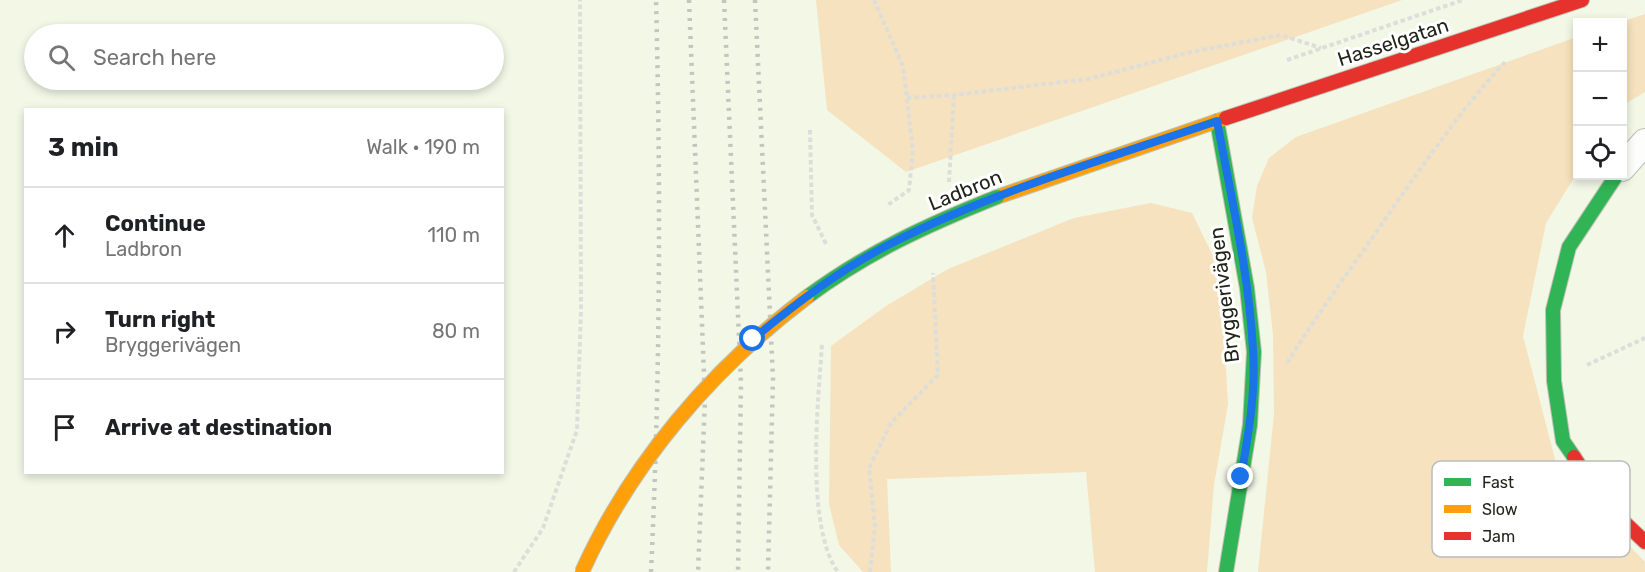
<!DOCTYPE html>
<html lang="en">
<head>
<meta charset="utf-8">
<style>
	:root { --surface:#fff; --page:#f6f6f6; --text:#202124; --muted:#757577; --line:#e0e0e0 }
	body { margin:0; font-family:Rubik,sans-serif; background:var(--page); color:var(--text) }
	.controls { position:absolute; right:18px; top:18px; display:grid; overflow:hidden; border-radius:0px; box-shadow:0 3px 9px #0003 }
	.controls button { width:54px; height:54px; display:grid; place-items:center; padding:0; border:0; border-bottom:2px solid var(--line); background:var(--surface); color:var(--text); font:30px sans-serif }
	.stop { position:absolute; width:18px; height:18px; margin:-14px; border:4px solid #1a73e8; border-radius:50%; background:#fff }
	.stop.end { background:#1a73e8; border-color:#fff; box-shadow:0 2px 6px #0008 }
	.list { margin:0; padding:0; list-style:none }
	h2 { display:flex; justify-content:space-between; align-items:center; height:78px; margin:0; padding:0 24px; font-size:26px }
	h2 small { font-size:20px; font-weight:400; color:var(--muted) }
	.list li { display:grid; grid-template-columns:39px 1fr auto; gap:18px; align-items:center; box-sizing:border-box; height:96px; padding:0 24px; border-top:2px solid var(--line) }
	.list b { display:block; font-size:22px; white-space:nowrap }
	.list p { margin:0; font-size:20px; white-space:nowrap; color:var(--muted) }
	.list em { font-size:20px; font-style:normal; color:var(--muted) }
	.icon { flex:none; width:33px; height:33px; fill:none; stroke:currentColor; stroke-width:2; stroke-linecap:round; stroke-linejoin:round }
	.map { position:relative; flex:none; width:1645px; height:572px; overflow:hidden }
	.search { position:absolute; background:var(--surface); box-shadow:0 3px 9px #0003; left:24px; top:24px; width:480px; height:66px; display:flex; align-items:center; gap:15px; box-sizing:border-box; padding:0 21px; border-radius:33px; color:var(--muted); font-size:22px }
	.panel { position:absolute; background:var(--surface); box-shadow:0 3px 9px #0003; left:24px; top:108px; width:480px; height:366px; border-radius:0px }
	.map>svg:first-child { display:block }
	.green { fill:#f6e2be }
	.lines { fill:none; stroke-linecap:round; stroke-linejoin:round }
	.street-casing { stroke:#bec2b5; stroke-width:28 }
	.fast-casing { stroke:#bec2b5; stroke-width:16 }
	.slow-casing { stroke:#bec2b5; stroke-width:16 }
	.jam-casing { stroke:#bec2b5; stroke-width:16 }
	.path { stroke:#ddded9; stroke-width:4; stroke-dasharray:4.5 3; stroke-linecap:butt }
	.street { stroke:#fdfefb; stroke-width:26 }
	.fast { stroke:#30b455; stroke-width:14 }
	.slow { stroke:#ff9f0a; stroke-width:14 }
	.jam { stroke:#e5322d; stroke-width:14 }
	.rail { stroke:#c3c5c0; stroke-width:4.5; stroke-dasharray:3 6; stroke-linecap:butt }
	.fast-bridge-casing { stroke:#bec2b5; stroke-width:16; stroke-linecap:butt }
	.slow-bridge-casing { stroke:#bec2b5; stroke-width:16; stroke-linecap:butt }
	.fast-bridge { stroke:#30b455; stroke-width:14 }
	.slow-bridge { stroke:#ff9f0a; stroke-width:14 }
	.route { stroke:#1a73e8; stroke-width:8 }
	.labels { text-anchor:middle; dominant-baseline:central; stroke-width:6; stroke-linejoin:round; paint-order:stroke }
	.street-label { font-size:20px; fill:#212419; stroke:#fff }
	.key { fill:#fff; stroke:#bcbdba; stroke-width:1.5 }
	.key-label { font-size:16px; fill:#212419 }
</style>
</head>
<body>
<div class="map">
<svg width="1645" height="572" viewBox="0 0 1645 572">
	<rect width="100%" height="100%" fill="#f2f7e6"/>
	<g class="green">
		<polygon points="816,0 1402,0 906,172 827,110"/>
		<polygon points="1645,14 1645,92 1623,105 1622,22 1621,22"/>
		<polygon points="1577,37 1577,173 1546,223 1523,336 1558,471 1645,562 1645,572 1258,572 1274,413 1273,335 1266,272 1252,218 1257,186 1269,158 1296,137"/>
		<polygon points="1151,203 1192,213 1214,258 1224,337 1228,404 1214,485 1207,572 1095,572 1086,472 887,479 891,572 863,572 839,545 829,504 831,346 886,306 948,269 1074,218"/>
	</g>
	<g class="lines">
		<defs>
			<polyline id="street" points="1622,168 1645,142"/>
			<g id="fast">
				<polyline points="1217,121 1247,288 1254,352 1250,425 1226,572"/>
				<polyline points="1574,457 1563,441 1554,381 1553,310 1569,247 1616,176"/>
			</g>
			<polyline id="slow" points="997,197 1226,118"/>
			<g id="jam">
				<polyline points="1226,118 1582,0"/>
				<polyline points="1574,457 1605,504 1645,542"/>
			</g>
		</defs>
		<use href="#street" class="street-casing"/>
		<use href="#fast" class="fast-casing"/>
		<use href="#slow" class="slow-casing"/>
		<use href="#jam" class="jam-casing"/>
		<g class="path">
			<polyline points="874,0 903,66 913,151 909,190 886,206"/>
			<polyline points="1287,60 1463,0"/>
			<polyline points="907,98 954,95 1088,79 1191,52 1281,35 1321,48"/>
			<polyline points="810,130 812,215 827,246"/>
			<polyline points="949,182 954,95"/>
			<path d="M 822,345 C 818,402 805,526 838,572"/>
			<path d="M 1287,363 C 1318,313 1353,266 1386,218 C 1424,164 1461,109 1506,61"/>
			<polyline points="1587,365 1645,338"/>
			<polyline points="514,572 543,528 577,430 581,310 580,0"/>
			<polyline points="870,572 875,527 869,468 891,423 938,375 933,273"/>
		</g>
		<use href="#street" class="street"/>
		<use href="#fast" class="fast"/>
		<use href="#slow" class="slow"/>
		<use href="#jam" class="jam"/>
		<g class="rail">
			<polyline points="689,0 705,399 698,572"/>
			<polyline points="724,0 741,383 738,572"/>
			<polyline points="755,0 773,378 768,572"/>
			<path d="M 651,572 C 660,381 661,191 656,0"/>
		</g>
		<defs>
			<path id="fast-bridge" d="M 807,297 C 868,252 927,225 997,197"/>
			<path id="slow-bridge" d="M 582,572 C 631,463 712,369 807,297"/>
		</defs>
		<use href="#fast-bridge" class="fast-bridge-casing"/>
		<use href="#slow-bridge" class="slow-bridge-casing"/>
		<use href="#fast-bridge" class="fast-bridge"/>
		<use href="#slow-bridge" class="slow-bridge"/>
	</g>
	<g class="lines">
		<path class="route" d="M 753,339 C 796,303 842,268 892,243 C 994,191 1109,158 1217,121 C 1231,197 1249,273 1253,350 C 1256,393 1248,436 1241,477"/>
	</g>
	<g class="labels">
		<g class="street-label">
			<text transform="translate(1393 42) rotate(-18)">Hasselgatan</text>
			<text transform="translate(965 190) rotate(-22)">Ladbron</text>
			<text transform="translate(1224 295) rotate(-97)">Bryggerivägen</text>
		</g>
	</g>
	<rect x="1432" y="461" width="198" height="96" rx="9" class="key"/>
	<rect x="1444" y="478" width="27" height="8" fill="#30b455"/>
	<rect x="1444" y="505" width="27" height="8" fill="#ff9f0a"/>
	<rect x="1444" y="532" width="27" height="8" fill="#e5322d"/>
	<g class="key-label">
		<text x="1482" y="488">Fast</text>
		<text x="1482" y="515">Slow</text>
		<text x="1482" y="542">Jam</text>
	</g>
</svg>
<div class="controls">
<button>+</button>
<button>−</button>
<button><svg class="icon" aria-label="locate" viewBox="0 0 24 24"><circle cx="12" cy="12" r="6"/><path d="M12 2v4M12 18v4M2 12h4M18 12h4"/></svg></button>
</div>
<div class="stop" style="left:753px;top:339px"></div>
<div class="stop end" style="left:1241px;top:477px"></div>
<div class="search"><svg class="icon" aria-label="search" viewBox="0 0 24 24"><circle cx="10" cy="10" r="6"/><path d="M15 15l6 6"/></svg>Search here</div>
<section class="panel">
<h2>3 min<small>Walk · 190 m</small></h2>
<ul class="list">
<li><svg class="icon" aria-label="ahead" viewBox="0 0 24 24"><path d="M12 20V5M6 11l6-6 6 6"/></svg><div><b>Continue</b><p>Ladbron</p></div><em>110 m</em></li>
<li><svg class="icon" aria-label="right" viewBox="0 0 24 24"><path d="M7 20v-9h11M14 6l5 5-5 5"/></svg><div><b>Turn right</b><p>Bryggerivägen</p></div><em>80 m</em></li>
<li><svg class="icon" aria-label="arrive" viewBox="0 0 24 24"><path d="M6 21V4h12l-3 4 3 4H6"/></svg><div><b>Arrive at destination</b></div></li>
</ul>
</section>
</div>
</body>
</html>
